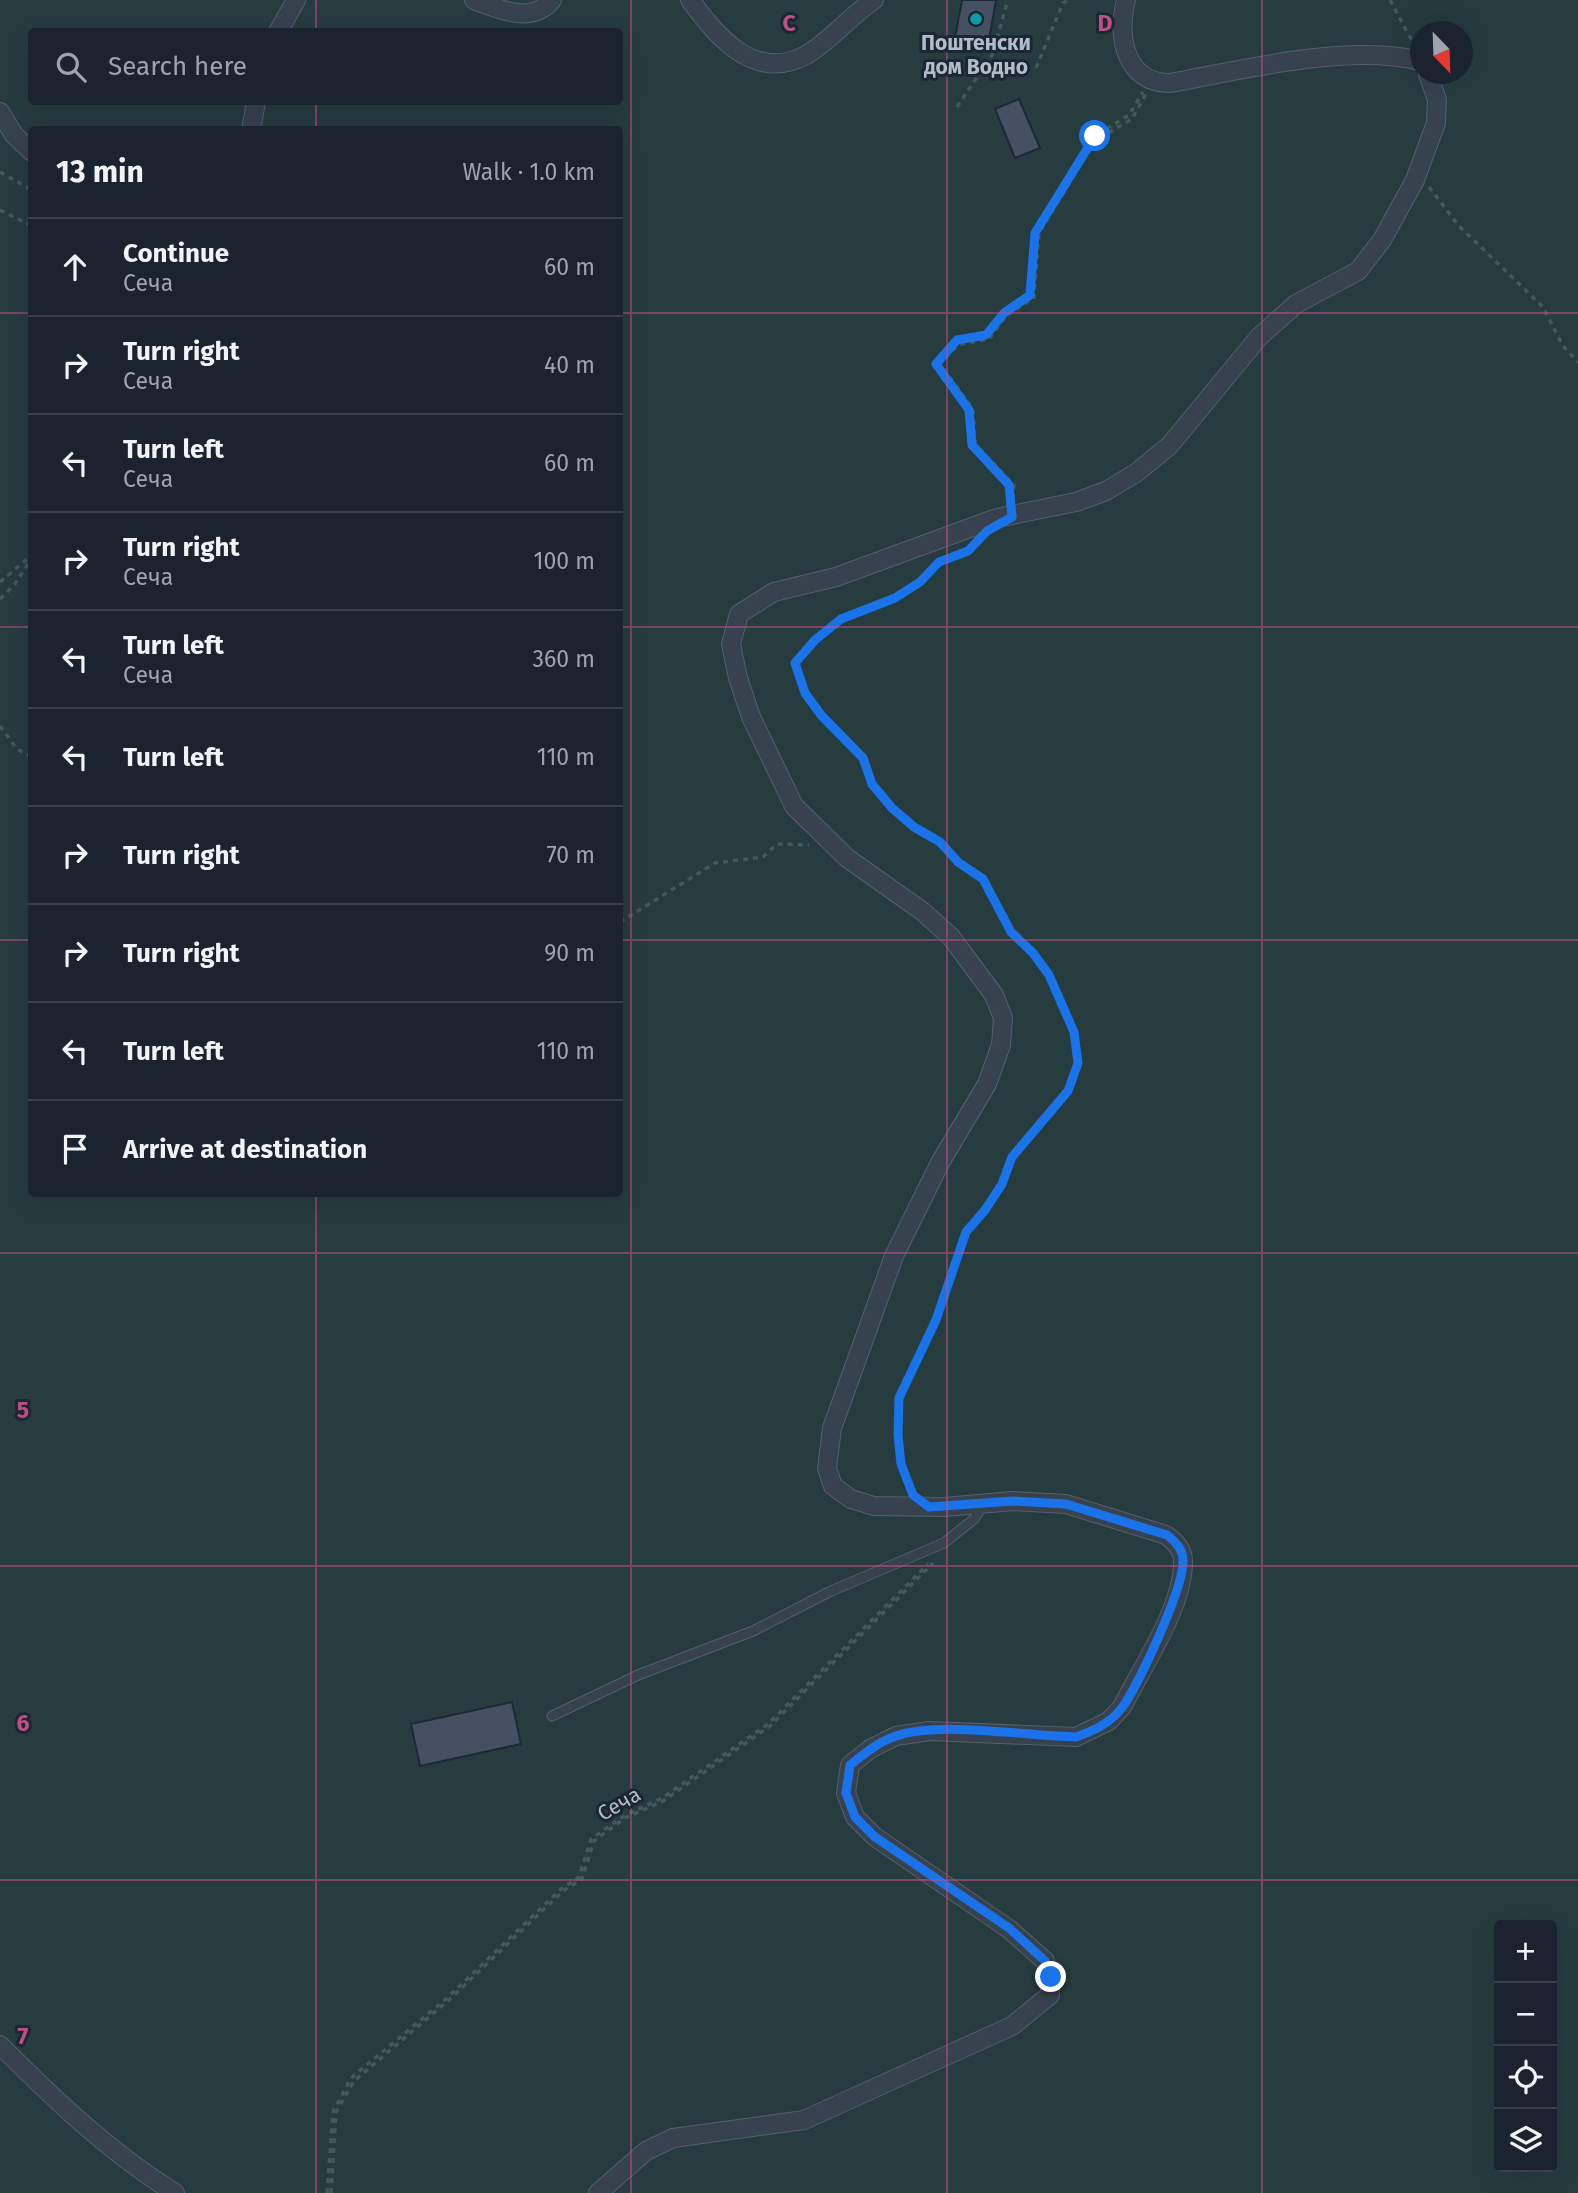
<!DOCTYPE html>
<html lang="en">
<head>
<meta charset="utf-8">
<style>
	:root { --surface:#1b232e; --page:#242b36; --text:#f1f3f6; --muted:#a0a4aa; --line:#39404a }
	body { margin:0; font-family:"Fira Sans",sans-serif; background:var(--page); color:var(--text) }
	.controls { position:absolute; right:21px; bottom:21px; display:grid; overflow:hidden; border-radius:7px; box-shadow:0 7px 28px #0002 }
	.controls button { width:63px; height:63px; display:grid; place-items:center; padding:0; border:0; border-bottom:2px solid var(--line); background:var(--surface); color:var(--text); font:35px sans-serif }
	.compass { position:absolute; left:1410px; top:21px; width:63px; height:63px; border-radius:50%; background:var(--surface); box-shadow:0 7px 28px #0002; rotate:157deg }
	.stop { position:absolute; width:21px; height:21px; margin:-16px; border:5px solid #1a73e8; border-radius:50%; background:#fff }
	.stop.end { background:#1a73e8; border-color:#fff; box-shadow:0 2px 7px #0008 }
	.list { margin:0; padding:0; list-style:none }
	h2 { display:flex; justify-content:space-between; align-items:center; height:91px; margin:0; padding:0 28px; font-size:30px }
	h2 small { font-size:23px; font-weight:400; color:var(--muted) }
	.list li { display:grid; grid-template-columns:46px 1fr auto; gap:21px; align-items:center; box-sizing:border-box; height:98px; padding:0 28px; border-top:2px solid var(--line) }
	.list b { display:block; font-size:26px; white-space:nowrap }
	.list p { margin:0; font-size:23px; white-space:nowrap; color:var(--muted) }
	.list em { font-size:23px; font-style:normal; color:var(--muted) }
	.icon { flex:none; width:38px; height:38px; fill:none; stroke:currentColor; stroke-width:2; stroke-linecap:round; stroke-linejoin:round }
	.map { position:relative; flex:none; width:1578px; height:2193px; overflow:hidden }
	.search { position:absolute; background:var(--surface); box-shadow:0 7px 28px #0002; left:28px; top:28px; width:595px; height:77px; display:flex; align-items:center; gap:18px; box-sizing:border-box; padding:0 24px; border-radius:7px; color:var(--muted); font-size:26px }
	.panel { position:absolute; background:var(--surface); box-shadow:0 7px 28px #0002; left:28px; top:126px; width:595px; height:1071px; border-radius:7px }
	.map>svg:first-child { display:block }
	.green { fill:#263c3f; fill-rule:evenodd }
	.building { fill:#455162; stroke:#1f2835; stroke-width:2 }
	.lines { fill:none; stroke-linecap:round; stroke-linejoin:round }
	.lane-casing { stroke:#565f6c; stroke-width:11 }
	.street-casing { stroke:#565f6c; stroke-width:20 }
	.path { stroke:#44595c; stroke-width:3.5; stroke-dasharray:5 5; stroke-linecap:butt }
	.lane { stroke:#38414e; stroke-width:9 }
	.street { stroke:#38414e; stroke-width:18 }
	.route { stroke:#1a73e8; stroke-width:9 }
	.grid { fill:none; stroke:#bd5182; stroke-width:2; stroke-opacity:0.55 }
	.culture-dot { fill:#0f9aa8; stroke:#1d2633; stroke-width:2.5 }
	.labels { text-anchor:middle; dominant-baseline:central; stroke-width:6; stroke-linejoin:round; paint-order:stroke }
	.poi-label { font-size:21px; font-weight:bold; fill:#b4bcc9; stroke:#1d2633 }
	.street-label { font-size:21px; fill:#b4bcc9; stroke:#1d2633 }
	.grid-label { font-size:23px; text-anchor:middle; font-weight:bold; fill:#bd5182; stroke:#1d2633; stroke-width:6; stroke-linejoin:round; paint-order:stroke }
</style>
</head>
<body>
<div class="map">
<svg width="1578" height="2193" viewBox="0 0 1578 2193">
	<rect width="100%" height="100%" fill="#242f3e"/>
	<path class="green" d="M 0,0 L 1578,0 L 1578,2193 L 0,2193 ZM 32,32 L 620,32 L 620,102 L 32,102 ZM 1420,32 L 1462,32 L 1462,74 L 1420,74 ZM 32,130 L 620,130 L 620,1194 L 32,1194 ZM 1499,1925 L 1552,1925 L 1552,2167 L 1499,2167 Z"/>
	<g class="building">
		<polygon points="962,0 996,0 988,45 955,38"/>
		<polygon points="1019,99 1040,148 1015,158 995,109"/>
		<polygon points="512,1702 521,1744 420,1766 411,1724"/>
	</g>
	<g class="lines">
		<defs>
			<polyline id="lane" points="552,1716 638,1675 753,1631 831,1591 944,1543 974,1519 983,1505"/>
			<g id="street">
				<path d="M 474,0 C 499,9 531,25 552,0"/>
				<path d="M 690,0 C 717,36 754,83 806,55 C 830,41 850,16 874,0"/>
				<path d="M 1126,0 C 1117,37 1125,83 1170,83 C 1242,70 1350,43 1420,61"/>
				<polyline points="278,32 296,0"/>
				<polyline points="0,112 14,135 32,152"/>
				<polyline points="251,130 256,102"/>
				<path d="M 0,2045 C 55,2100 109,2152 175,2193"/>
				<path d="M 598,2193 L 646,2151 L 673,2138 L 804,2120 L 1012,2026 L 1050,1995 L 1050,1977 L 1045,1961 L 1009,1929 L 875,1837 L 855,1817 L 846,1793 L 850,1765 L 870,1749 L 896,1736 L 929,1731 L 1076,1737 L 1109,1721 L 1122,1707 C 1142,1667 1184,1606 1183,1561 C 1183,1549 1175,1542 1166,1535 L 1066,1504 L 1013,1501 L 944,1507 L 874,1506 L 851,1499 L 833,1486 L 827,1468 L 832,1428 L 866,1334 L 894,1256 L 941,1161 L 987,1084 L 1001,1045 L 1003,1018 L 994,995 L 951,937 L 922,911 L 847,858 L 794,806 L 751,717 L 738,678 L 731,644 L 739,614 L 774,592 L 836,577 L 997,518 L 1076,502 L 1106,491 L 1136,473 L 1170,445 L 1259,337 L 1296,304 L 1358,271 L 1382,240 L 1415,180 L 1436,123 L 1437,100 L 1428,74"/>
			</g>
		</defs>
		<use href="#lane" class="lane-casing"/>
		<use href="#street" class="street-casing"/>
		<g class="path">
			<polyline points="1390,0 1413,43"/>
			<polyline points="1036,68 1063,3 1068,0"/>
			<polyline points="957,107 992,55 1008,0"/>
			<polyline points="0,172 32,190"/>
			<polyline points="1429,187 1458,225 1543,307 1563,346 1578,362"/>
			<polyline points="0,210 32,226"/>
			<polyline points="1010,498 1009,485 972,445 969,410 936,364 957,340 986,335 1004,313 1030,294 1035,234 1095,136 1129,115 1143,92"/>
			<polyline points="1013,499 1014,485 975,444 973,409 940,364 958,345 989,339 1006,316 1034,298 1039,233 1096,140 1132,119 1146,94"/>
			<polyline points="0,582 32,555"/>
			<polyline points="0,599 15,584 32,558"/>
			<polyline points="0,726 17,749 32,757"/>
			<polyline points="620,922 715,863 763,857 777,844 809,845"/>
			<polyline points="910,1488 901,1464 899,1398 936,1320 966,1232 985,1210 1002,1183 1012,1157 1068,1091 1078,1063 1074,1032 1049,975 1033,953 1011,932 983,879 958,862 940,842 914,827 892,808 872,784 863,758 821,715 805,693 795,663 815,640 841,619 895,598 920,582 939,562 971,548"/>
			<polyline points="327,2193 333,2112 351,2078 446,1999 561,1889 579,1877 591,1839 624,1816 662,1798 768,1724 928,1564"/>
			<polyline points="331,2193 336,2112 354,2081 449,2000 563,1891 582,1879 594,1841 625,1818 663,1801 770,1726 933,1563"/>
		</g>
		<use href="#lane" class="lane"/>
		<use href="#street" class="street"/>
	</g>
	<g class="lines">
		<path class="route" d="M 1051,1977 L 1045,1961 L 1009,1928 L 875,1837 L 855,1817 L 846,1793 L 850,1765 C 864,1754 878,1742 896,1736 C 942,1721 1025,1736 1076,1737 C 1093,1731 1109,1724 1121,1709 C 1138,1687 1184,1587 1183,1561 C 1183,1548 1175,1542 1167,1535 L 1066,1504 L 1013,1501 L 929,1507 L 913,1495 L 901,1464 L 898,1435 L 899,1398 L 936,1320 L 966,1232 L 985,1210 L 1002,1184 L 1012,1157 L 1068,1091 L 1078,1063 L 1074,1032 L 1049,975 L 1033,953 L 1011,932 L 983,879 L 958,862 L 940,842 L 914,827 L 892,808 L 872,784 L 863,758 L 821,715 L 805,693 L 795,663 L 815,640 L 841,619 L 895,598 L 920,582 L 939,562 L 968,551 L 987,531 L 1012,517 L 1009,485 L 972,445 L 969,410 L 936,364 L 957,340 L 986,335 L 1004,313 L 1030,295 L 1035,233 L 1095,136"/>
	</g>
	<path class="grid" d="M 316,0 L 316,32M 631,0 L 631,2193M 947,0 L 947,2193M 1262,0 L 1262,2193M 316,102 L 316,130M 0,313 L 32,313M 620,313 L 1578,313M 0,627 L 32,627M 620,627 L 1578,627M 0,940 L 32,940M 620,940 L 1578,940M 316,1194 L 316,2193M 0,1253 L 1578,1253M 0,1566 L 1578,1566M 0,1880 L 1578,1880"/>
	<circle class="culture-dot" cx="976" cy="19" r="7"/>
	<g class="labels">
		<g class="poi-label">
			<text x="976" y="43">Поштенски<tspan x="976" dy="24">дом Водно</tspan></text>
		</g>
		<g class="street-label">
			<text transform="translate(619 1804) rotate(-30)">Сеча</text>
		</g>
	</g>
	<g class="grid-label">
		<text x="789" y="31">C</text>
		<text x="1105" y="31">D</text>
		<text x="23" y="1418">5</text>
		<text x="23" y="1731">6</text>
		<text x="23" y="2044">7</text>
	</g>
</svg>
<div class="controls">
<button>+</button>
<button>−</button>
<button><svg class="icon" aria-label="locate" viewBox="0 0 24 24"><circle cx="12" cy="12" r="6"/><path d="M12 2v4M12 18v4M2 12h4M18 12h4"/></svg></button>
<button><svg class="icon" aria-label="layers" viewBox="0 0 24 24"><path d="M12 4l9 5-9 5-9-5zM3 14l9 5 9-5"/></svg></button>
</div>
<svg class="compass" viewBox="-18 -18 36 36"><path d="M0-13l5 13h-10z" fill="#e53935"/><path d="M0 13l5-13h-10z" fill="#a0a4aa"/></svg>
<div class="stop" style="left:1095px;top:136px"></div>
<div class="stop end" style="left:1051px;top:1977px"></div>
<div class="search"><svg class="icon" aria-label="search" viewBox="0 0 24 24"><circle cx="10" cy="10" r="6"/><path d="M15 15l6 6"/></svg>Search here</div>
<section class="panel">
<h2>13 min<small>Walk · 1.0 km</small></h2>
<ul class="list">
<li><svg class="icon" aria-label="ahead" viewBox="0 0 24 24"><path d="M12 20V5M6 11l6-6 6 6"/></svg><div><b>Continue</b><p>Сеча</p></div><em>60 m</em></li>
<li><svg class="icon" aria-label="right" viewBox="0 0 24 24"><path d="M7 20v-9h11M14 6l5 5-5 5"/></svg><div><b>Turn right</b><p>Сеча</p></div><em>40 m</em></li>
<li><svg class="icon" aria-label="left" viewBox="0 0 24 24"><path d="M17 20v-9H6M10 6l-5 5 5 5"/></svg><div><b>Turn left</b><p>Сеча</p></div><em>60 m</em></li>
<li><svg class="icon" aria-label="right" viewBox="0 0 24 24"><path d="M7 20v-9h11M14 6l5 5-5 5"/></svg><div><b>Turn right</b><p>Сеча</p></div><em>100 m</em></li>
<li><svg class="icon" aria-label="left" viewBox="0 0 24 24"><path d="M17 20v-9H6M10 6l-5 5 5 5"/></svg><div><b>Turn left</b><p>Сеча</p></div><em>360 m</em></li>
<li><svg class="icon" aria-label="left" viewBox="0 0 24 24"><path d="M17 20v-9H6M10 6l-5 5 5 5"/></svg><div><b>Turn left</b></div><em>110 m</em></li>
<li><svg class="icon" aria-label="right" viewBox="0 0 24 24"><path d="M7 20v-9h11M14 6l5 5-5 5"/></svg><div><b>Turn right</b></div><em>70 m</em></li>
<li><svg class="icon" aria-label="right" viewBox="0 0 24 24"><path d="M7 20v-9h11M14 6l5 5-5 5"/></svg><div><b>Turn right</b></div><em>90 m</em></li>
<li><svg class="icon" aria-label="left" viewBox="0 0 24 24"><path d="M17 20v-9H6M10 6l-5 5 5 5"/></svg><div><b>Turn left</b></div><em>110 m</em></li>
<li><svg class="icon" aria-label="arrive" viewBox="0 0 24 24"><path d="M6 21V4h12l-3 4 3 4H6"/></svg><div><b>Arrive at destination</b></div></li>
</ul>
</section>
</div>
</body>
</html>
